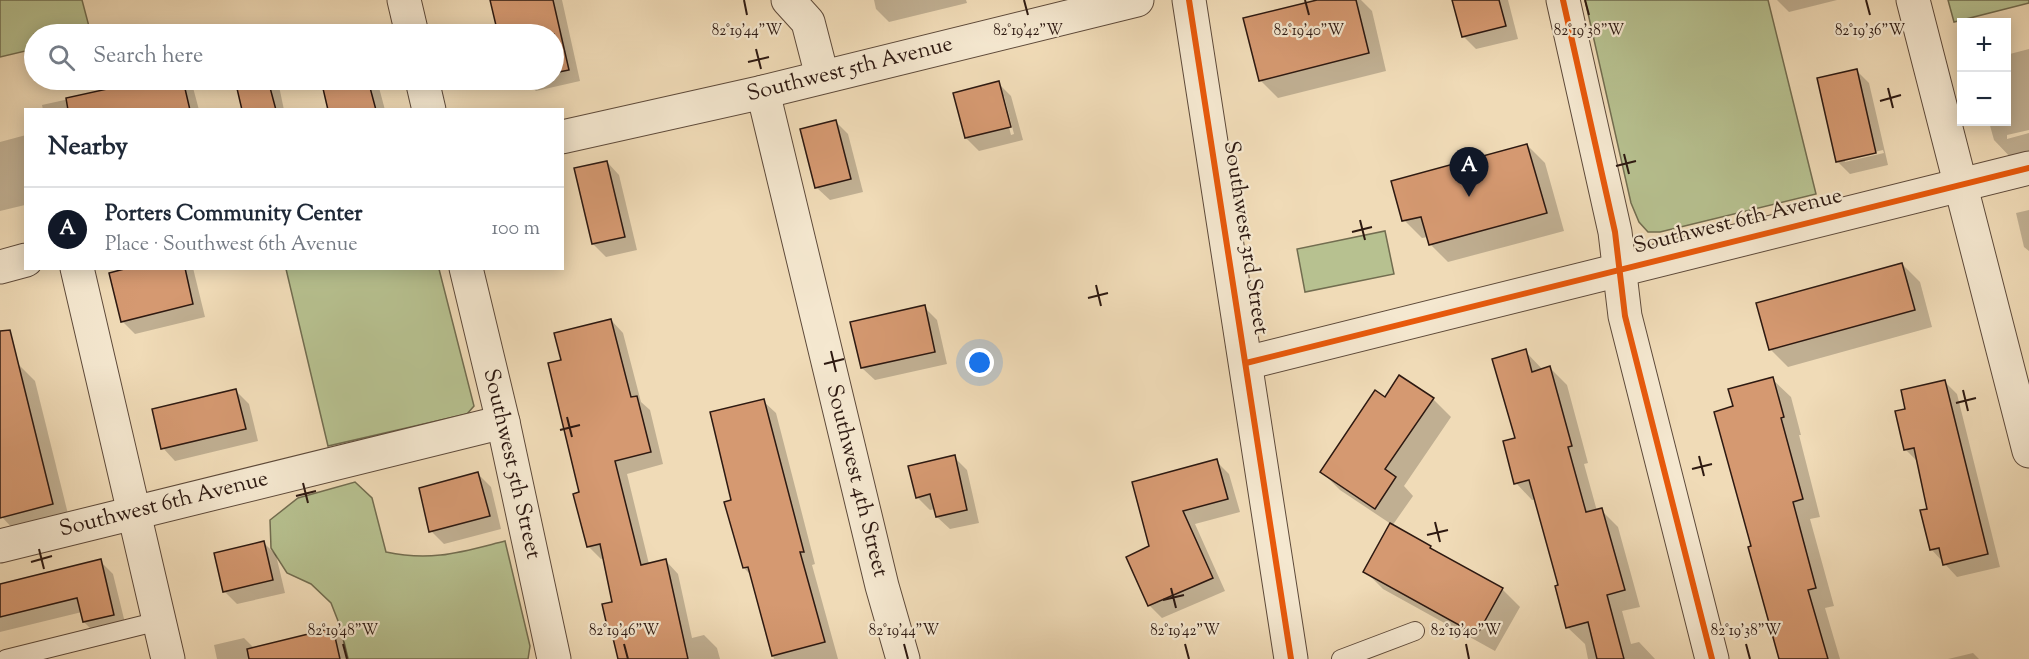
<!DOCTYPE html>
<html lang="en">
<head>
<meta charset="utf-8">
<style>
	:root { --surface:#fff; --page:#f6f6f7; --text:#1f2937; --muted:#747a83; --line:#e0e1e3; --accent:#111827 }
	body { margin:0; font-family:"Sorts Mill Goudy",serif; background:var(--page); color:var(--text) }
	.controls { position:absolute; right:18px; top:18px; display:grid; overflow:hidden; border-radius:0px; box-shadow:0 3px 15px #0003 }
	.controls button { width:54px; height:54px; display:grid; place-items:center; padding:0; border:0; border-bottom:2px solid var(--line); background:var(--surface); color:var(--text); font:30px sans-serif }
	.you { position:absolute; left:980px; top:363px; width:21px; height:21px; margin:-15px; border:4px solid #fff; border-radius:50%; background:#1a73e8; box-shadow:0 0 0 9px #1a73e833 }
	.badge { display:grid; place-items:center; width:39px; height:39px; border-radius:50%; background:var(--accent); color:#fff; font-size:20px; font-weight:700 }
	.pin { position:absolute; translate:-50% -50px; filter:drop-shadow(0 2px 3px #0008) }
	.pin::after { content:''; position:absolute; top:32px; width:21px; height:18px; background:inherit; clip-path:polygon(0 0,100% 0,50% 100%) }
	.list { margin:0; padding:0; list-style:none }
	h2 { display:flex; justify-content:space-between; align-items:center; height:78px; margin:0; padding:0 24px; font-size:26px }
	h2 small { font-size:20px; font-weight:400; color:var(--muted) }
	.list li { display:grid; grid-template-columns:39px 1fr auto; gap:18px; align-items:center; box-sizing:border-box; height:84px; padding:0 24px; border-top:2px solid var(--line) }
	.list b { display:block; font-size:22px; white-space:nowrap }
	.list p { margin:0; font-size:20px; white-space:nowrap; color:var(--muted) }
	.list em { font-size:20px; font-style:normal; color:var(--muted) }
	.icon { flex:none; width:33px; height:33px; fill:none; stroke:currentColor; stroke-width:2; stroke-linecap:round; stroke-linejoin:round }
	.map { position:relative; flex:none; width:2029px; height:659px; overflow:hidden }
	.search { position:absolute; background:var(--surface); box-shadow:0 3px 15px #0003; left:24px; top:24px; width:540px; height:66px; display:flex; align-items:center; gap:15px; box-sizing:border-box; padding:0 21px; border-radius:33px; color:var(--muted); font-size:22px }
	.panel { position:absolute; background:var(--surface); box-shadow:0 3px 15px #0003; left:24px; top:108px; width:540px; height:162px; border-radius:0px }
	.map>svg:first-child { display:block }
	.green { fill:#b7c190; stroke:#726d50; stroke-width:1.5 }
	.shadow { fill:#0003; fill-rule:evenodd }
	.building { fill:#d59971; stroke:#2d1911; stroke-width:1.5 }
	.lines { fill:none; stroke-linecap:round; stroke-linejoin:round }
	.service-casing { stroke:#5e4a3a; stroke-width:20 }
	.minor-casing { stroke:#5e4a3a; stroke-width:35 }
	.service { stroke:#f5e8d0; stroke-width:18 }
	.minor { stroke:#f5e8d0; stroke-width:33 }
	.cycleway-casing { stroke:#f5e8d0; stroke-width:10 }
	.cycleway { stroke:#e8590c; stroke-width:6 }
	.ticks { fill:none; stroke:#2d1911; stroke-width:2 }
	.labels { text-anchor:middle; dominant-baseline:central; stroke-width:4.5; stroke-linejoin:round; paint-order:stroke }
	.street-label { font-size:22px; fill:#2d1911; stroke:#f5e8d0 }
	.ticks-label { font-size:15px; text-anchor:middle; fill:#2d1911; stroke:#f5e8d0; stroke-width:4.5; stroke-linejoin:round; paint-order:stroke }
</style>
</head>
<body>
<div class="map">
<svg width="2029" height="659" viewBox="0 0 2029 659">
	<rect width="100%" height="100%" fill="#f0dbb7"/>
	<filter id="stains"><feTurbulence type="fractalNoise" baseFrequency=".00333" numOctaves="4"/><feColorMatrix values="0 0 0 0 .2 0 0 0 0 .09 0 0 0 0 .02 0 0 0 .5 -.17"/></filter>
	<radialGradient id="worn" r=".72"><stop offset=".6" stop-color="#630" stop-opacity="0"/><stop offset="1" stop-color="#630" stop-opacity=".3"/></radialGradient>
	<g class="green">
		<polygon points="0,0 82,0 91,34 34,34 34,49 0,57"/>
		<polygon points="1585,0 1768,0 1816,194 1660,232 1648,232 1639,222 1631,203"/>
		<polygon points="1948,0 2029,0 2029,3 1954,22"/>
		<polygon points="1385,231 1394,274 1305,292 1297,249"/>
		<polygon points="286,269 439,269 474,406 467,414 328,446"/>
		<path d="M 355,482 L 372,498 L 386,552 C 432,562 461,552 505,541 L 530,646 L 528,659 L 348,659 L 340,626 L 331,603 L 311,584 L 287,573 L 271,548 L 270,520 L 298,498 Z"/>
	</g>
	<g class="shadow">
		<polygon points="491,0 562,0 580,81 536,91 525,80 554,80 554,34 485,34 499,32"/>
		<polygon points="874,0 966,0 967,3 889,22 876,9"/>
		<polygon points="1324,0 1361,0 1372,11 1386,71 1278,98 1260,80"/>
		<polygon points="1453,0 1508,0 1518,39 1476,49 1463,36"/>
		<polygon points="1777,0 1837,0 1789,12"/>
		<polygon points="2029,49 2029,130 2007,135 2007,139 2029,133 2029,158 2015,162 1994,140 1989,122 2006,122 2006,55"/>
		<path d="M 1856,70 L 1869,83 L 1888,165 L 1850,174 L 1837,161 ZM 1883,150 L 1884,153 L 1845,162 L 1845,159 Z"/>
		<polygon points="131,80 191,80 199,110 43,110 42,105 123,87 121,82"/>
		<polygon points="237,80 272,80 279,86 284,110 244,110"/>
		<polygon points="322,80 377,80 385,110 330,110"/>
		<path d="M 998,83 L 1011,96 L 1023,140 L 979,151 L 966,138 ZM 1001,96 L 1004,96 L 1014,134 L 1011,135 Z"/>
		<polygon points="835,121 848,134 863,192 830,200 817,188 802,130"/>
		<polygon points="26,135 25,205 0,211 0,142"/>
		<polygon points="1527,145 1545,163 1564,231 1448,262 1430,244 1428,237 1422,238 1404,220"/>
		<polygon points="607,162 619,175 637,250 606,257 593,244"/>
		<polygon points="2029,210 2029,251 2024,247 2016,213"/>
		<polygon points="1902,264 1920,282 1932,327 1788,367 1770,349"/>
		<polygon points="134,268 193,268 205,317 135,334 122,321"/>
		<polygon points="924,307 937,320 947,364 875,380 862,368"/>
		<polygon points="611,320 623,333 641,402 650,410 663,464 627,474 649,564 666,561 678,574 692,638 704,635 717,648 720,659 619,659 614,638 610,634 614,603 604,558 601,559 588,546 563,361"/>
		<polygon points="1525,351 1543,370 1550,368 1567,385 1588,463 1584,464 1597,511 1601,510 1618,527 1640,607 1622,611 1631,644 1639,642 1655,659 1588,659 1585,644 1567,627 1560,586 1536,499 1532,500 1516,483 1516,439"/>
		<polygon points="17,363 35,381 70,522 19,535 0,515 0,367"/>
		<polygon points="1772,379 1791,397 1801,435 1799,435 1820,517 1810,519 1834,606 1825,608 1840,659 1780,659 1752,547 1735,407"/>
		<polygon points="1944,381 1957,394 2000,567 1957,577 1931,549 1929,510 1919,463 1906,450 1897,412 1907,410"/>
		<polygon points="236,391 249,404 258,441 175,461 163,448"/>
		<polygon points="1385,399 1433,399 1451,417 1404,486 1413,496 1392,526 1502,589 1520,607 1495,651 1383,589 1365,571 1391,524 1340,490 1322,472"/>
		<polygon points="763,401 776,413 815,564 812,565 838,659 774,659 751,575 744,568 733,501"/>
		<polygon points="954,457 967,470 979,523 950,529 937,517 935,509 930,510 917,497"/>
		<polygon points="1216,461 1229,474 1240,512 1195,524 1225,591 1162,618 1149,605 1151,547"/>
		<polygon points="478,474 491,487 501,529 444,544 431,531"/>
		<polygon points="264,543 276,555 285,593 237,604 224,591"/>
		<polygon points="100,561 113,574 126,627 97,635 84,622 82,612 0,632 0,586"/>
		<polygon points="332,630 345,642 349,659 217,659 214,645 244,638 255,649"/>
		<polygon points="1973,653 1979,659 1948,659"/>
	</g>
	<g class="building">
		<polygon points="490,0 553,0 569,70 554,73 554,34 498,34"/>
		<polygon points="1317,0 1356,0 1369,53 1259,81 1243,18"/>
		<polygon points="1452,0 1499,0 1506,26 1462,37"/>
		<polygon points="1857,69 1876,153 1836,162 1817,78"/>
		<polygon points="119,80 183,80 190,110 68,110 66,98 121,86"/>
		<polygon points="235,80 268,80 276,110 242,110"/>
		<polygon points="321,80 368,80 376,110 328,110"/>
		<polygon points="999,81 1011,127 965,138 953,93"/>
		<polygon points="836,120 851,179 815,188 800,129"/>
		<polygon points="1527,144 1547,213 1429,245 1421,217 1402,221 1391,181"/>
		<polygon points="607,161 625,237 592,244 574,168"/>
		<polygon points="1902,263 1915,310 1769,350 1756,303"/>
		<polygon points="128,268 185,268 193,304 121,322 109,273"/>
		<polygon points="925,305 935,352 861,368 850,322"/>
		<polygon points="611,319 631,397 637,396 651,452 615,461 641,565 666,559 688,659 618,659 612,634 609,635 602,604 612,602 600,544 587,547 573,494 579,492 548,363 561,360 554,333"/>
		<polygon points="10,330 53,504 0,518 0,331"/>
		<polygon points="1526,349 1532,372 1550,366 1572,446 1568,447 1586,512 1602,508 1625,590 1607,595 1624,659 1597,659 1588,622 1566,628 1555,586 1558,585 1529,480 1514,484 1503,441 1515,438 1492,359"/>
		<polygon points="1399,375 1434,398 1385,469 1396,477 1375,509 1320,472 1375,390 1385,397"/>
		<polygon points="1773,377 1784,417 1781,418 1803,499 1793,502 1816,588 1808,590 1828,659 1779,659 1748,547 1751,546 1714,412 1733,406 1728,389"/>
		<polygon points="1945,380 1988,554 1943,565 1939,548 1930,550 1920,510 1927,509 1914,448 1904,450 1895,411 1905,409 1901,390"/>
		<polygon points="236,389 246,429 161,449 152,409"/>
		<polygon points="764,399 804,552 800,552 825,642 772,656 748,567 743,568 724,502 731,500 710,412"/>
		<polygon points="955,455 967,510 936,517 930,494 916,498 908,466"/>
		<polygon points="1217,459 1228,499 1183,511 1213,578 1148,606 1126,557 1149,546 1132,482"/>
		<polygon points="478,472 490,516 429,532 419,488"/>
		<polygon points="1390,523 1431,546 1430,548 1503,588 1477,635 1363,572"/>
		<polygon points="264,541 273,580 223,592 214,553"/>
		<polygon points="101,559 114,615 83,622 77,598 0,617 0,584"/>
		<polygon points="333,628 340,659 249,659 247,649"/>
	</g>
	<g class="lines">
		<defs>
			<g id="service">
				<polyline points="6,659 159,621"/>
				<polyline points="1341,659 1415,631"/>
			</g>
			<g id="minor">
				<polyline points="404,0 412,34"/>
				<polyline points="788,0 808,22 822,76"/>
				<polyline points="1189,0 1291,659"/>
				<polyline points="1563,0 1615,232 1625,316 1712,659"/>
				<polyline points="1913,0 2029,451"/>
				<polyline points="422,80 429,110"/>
				<polyline points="763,92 882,586 903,659"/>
				<polyline points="562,137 763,92 1137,0"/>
				<polyline points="0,267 26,260"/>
				<polyline points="77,268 168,659"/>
				<polyline points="466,268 503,422 554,659"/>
				<polyline points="1246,363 2029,168"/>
				<polyline points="0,546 503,422"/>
			</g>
		</defs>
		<use href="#service" class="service-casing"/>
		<use href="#minor" class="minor-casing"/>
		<use href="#service" class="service"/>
		<use href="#minor" class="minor"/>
		<defs>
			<g id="cycleway">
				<polyline points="1189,0 1291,659"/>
				<polyline points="1563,0 1615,232 1625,316 1712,659"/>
				<polyline points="1246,363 2029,168"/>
			</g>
		</defs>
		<use href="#cycleway" class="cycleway-casing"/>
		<use href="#cycleway" class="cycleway"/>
	</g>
	<path class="ticks" d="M 744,0 L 747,15M 1024,0 L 1028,15M 1305,0 L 1309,15M 1585,0 L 1589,15M 1866,0 L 1870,15M 756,49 L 761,69M 748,62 L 769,57M 1888,88 L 1893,108M 1880,101 L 1901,95M 1624,154 L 1629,174M 1616,166 L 1636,161M 1360,220 L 1365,240M 1352,232 L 1372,227M 1096,285 L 1101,306M 1088,298 L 1108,293M 831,351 L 836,372M 824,364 L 844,359M 1963,390 L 1968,411M 1956,403 L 1976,398M 567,417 L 572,437M 560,430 L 580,425M 1699,456 L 1704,476M 1692,469 L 1712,464M 303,483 L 308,503M 296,496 L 316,491M 1435,522 L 1440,542M 1427,535 L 1448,530M 39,549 L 44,569M 31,562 L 52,556M 1171,588 L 1176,608M 1163,600 L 1184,595M 343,644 L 347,659M 624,644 L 628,659M 904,644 L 908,659M 1185,644 L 1189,659M 1466,644 L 1469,659M 1746,644 L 1750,659"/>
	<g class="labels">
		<g class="street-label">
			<text transform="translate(850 70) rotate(-14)">Southwest 5th Avenue</text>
			<text transform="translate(1738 222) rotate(-14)">Southwest 6th Avenue</text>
			<text transform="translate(1245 238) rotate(81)">Southwest 3rd Street</text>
			<text transform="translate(511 464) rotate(77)">Southwest 5th Street</text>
			<text transform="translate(856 481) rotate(76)">Southwest 4th Street</text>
			<text transform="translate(164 505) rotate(-14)">Southwest 6th Avenue</text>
		</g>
	</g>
	<g class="ticks-label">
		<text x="747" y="35">82°19'44"W</text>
		<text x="1028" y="35">82°19'42"W</text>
		<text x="1309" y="35">82°19'40"W</text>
		<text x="1589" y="35">82°19'38"W</text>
		<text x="1870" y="35">82°19'36"W</text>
		<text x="343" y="635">82°19'48"W</text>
		<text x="624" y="635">82°19'46"W</text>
		<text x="904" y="635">82°19'44"W</text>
		<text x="1185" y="635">82°19'42"W</text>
		<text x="1466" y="635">82°19'40"W</text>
		<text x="1746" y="635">82°19'38"W</text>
	</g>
	<rect width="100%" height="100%" filter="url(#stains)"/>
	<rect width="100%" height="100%" fill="url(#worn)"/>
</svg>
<div class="controls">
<button>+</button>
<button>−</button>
</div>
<div class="you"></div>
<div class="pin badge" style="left:1469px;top:197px">A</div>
<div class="search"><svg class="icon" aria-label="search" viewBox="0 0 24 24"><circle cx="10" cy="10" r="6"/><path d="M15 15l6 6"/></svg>Search here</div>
<section class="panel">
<h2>Nearby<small></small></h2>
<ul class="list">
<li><span class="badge">A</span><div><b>Porters Community Center</b><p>Place · Southwest 6th Avenue</p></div><em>100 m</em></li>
</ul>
</section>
</div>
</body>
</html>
